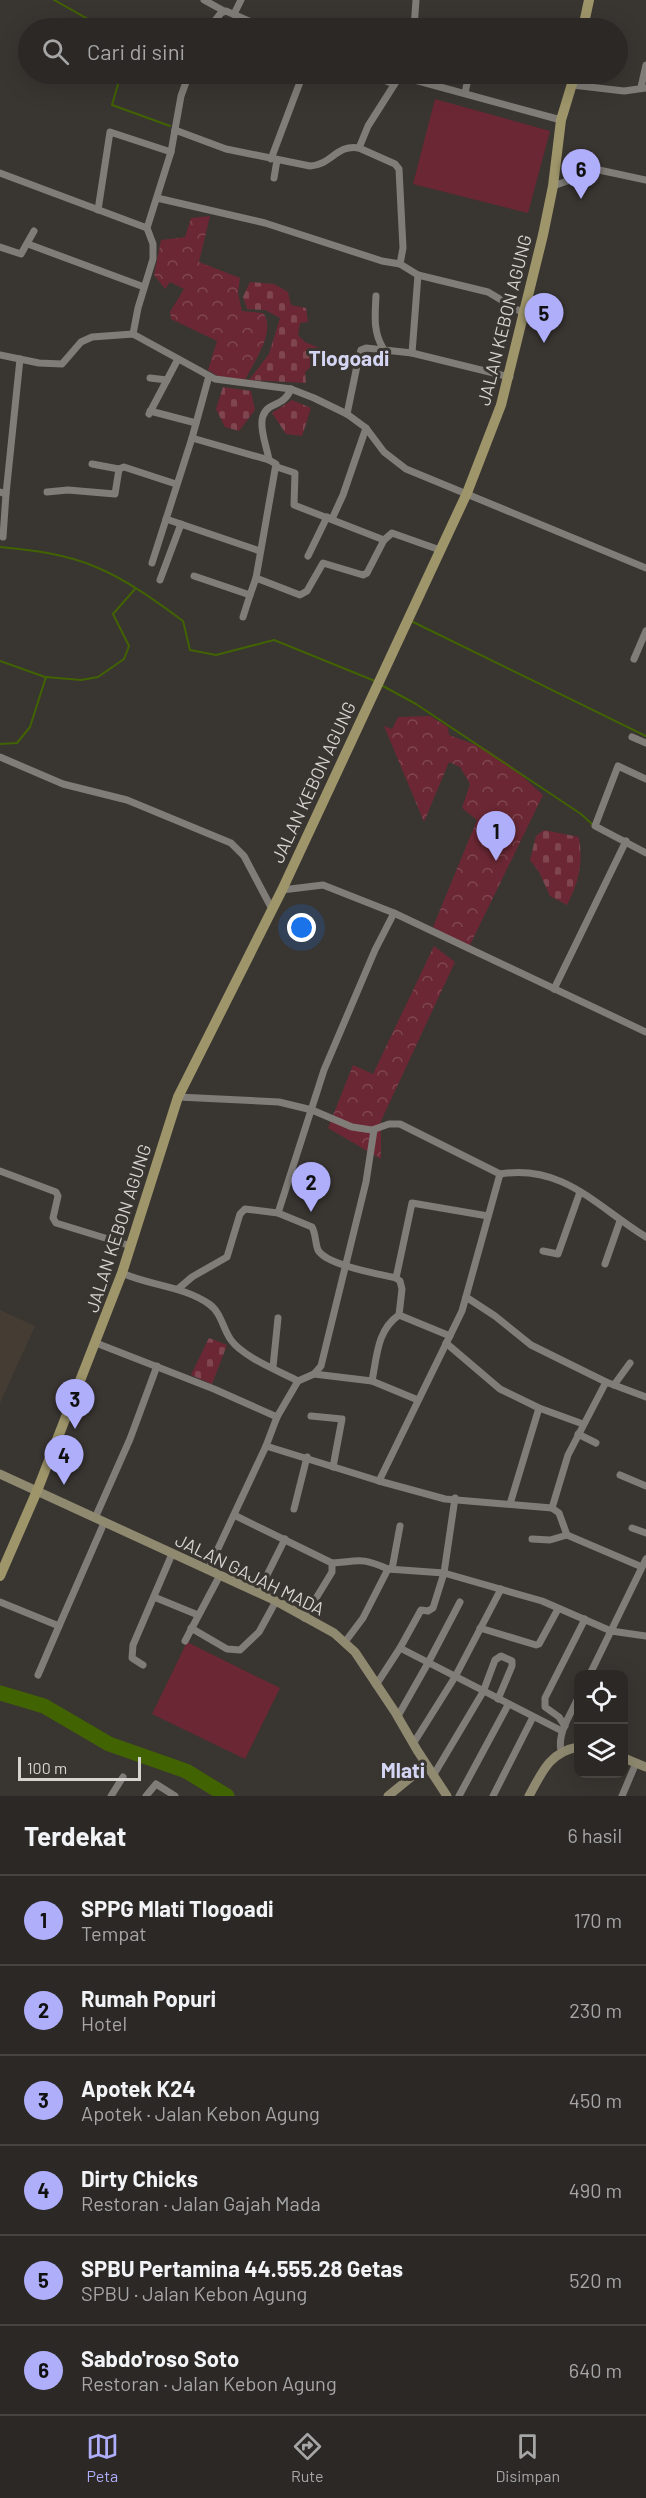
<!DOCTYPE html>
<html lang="id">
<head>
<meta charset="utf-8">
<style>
	:root { --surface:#2b2825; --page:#33302d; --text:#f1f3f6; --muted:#a6a6a7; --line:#474442; --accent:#afaefa }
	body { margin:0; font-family:Barlow,sans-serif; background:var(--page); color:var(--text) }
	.controls { position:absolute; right:18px; bottom:18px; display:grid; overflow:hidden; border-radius:12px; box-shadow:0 6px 24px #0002 }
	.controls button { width:54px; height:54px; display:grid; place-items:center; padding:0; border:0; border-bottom:2px solid var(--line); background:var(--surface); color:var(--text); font:30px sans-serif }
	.scale { position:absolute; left:18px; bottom:15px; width:123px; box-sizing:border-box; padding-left:6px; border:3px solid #d6d4d1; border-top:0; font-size:16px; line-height:21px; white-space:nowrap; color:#d6d4d1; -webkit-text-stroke:4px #393531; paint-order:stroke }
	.you { position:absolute; left:302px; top:928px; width:21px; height:21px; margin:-15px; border:4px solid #fff; border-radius:50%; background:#1a73e8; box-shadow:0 0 0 9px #1a73e833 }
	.badge { display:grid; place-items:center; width:39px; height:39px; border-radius:50%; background:var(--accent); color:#111; font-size:20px; font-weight:700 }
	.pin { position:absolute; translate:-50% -50px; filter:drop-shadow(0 2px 3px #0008) }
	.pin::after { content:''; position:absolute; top:32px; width:21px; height:18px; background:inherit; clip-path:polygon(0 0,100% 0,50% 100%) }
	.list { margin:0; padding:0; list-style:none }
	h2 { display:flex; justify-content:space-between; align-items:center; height:78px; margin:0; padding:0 24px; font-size:26px }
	h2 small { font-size:20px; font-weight:400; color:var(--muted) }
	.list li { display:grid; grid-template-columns:39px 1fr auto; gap:18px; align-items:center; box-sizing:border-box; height:90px; padding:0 24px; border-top:2px solid var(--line) }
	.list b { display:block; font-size:22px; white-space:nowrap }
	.list p { margin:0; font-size:20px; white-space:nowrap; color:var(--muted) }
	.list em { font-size:20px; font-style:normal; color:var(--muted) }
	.icon { flex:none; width:33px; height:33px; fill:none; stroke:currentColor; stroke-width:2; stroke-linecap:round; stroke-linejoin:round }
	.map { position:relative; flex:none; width:646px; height:1796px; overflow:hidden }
	.search { position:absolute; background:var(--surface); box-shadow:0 6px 24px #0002; left:18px; right:18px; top:18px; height:66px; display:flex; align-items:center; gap:15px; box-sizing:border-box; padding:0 21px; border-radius:33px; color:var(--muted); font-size:22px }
	.sheet { height:618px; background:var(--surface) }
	nav { display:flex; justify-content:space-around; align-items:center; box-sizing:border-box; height:84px; border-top:2px solid var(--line); background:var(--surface); font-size:16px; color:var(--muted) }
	nav a { display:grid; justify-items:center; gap:3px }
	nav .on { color:var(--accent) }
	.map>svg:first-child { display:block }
	.built { fill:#453d34 }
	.forest { fill:url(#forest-crowns) }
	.cemetery { fill:url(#cemetery-stones) }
	.garden { fill:#6b2834 }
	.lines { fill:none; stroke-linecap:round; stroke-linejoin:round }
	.stream { stroke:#426302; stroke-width:2 }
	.river { stroke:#426302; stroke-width:15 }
	.street { stroke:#807c77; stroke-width:7 }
	.secondary { stroke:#8f8970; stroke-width:9 }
	.primary { stroke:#9e956a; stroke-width:10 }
	.labels { text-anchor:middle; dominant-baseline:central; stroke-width:6; stroke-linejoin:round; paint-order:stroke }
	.street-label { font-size:18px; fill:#d6d4d1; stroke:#393531 }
	.quarter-label { font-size:21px; font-weight:bold; fill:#d4d5f3; stroke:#393531 }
</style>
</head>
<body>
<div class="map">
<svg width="646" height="1796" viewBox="0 0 646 1796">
	<defs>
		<pattern id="forest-crowns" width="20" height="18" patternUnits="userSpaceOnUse" patternTransform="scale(1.5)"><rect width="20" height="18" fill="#6b2834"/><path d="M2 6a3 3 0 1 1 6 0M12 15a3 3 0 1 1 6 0" fill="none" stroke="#7f4650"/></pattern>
		<pattern id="cemetery-stones" width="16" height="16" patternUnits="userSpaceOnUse" patternTransform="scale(1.5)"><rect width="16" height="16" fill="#6b2834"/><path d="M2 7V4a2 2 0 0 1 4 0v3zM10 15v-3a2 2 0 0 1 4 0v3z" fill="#7f4650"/></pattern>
	</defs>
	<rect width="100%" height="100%" fill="#393531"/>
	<polygon class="built" points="0,1310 35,1326 0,1403"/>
	<g class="forest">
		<path d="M 210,216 L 199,262 L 240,278 L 238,293 L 242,311 L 263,313 C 277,331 253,363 245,380 L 218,376 L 208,370 L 217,341 L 171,319 L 170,312 L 184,289 L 170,282 L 165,289 L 154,275 L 161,240 L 185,237 L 191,218 Z"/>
		<polygon points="430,716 448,727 449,735 484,748 510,765 543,795 469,947 433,927 477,820 462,808 470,784 460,767 449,762 424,822 384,726 392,729 398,717"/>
		<polygon points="434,946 455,962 381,1121 381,1159 328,1128 353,1065 373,1074"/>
	</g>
	<g class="cemetery">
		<polygon points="250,282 274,284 288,292 291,305 306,308 308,322 300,323 298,335 305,342 319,348 317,361 305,372 306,383 249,380 269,354 280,318 265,310 247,309 243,297"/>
		<polygon points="223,387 251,391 255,410 239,431 225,427 216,409"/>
		<polygon points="292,400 311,408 302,436 286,434 272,413"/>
		<path d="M 544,830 L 579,837 C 583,864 579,881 567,905 L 550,896 L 539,872 L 530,860 L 536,836 Z"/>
		<polygon points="209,1338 227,1345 212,1384 191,1375"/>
	</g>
	<g class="garden">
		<polygon points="435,99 550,131 528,213 413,184"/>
		<polygon points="187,1642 280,1688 245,1759 152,1714"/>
	</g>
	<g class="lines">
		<g class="stream">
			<polyline points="54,0 104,28"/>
			<polyline points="121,74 112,105 170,126"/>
			<path d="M 0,547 C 32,550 66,554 96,567 C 127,580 156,601 183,621 L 190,650 L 216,655 L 274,640 L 375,681"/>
			<polyline points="411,621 646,736"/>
			<polyline points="0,661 45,677"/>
			<polyline points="381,685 416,704 581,814 592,824"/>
			<polyline points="0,744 17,743 30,727 46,677 81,680 98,677 124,659 129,646 113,614 135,589"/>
		</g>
		<polyline class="river" points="0,1693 44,1706 109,1744 186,1771 227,1796"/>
		<g class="street">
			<polyline points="204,0 224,11"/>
			<polyline points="234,14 241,0"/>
			<polyline points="209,28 221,13 226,11 265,28"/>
			<polyline points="414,28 416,0"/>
			<polyline points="368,74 394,84"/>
			<polyline points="401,74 368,126 359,148 395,164 399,169 403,248 400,264 418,275 488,292 523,313"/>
			<polyline points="400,76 561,120"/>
			<polyline points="572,85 624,91 646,88"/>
			<polyline points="641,87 646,65"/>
			<polyline points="465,93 469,74"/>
			<path d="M 175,130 L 226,149 L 310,166 C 332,165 336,144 359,148"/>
			<polyline points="271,159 303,74"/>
			<polyline points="0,173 147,228"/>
			<polyline points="274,178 277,160"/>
			<polyline points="553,186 599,170 646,180"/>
			<polyline points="157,198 265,223 382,261 400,264"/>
			<polyline points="98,210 110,132 171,152"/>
			<polyline points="28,244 144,287"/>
			<polyline points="0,247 21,254 34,231"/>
			<path d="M 376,296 C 375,315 373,332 383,348"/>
			<polyline points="133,334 138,308 153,259 153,244 147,228 171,152 181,96 189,74"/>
			<polyline points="412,353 418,275"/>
			<polyline points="0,355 39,363 62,364 81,342 92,337 133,334 215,379 291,389 314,398 347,414 366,428 384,452 406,469 646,568"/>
			<polyline points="209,376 192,438 269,460 276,464 256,578 300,595 307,591 323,563 363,575 367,573 384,540 392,533 440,550"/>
			<polyline points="150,378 167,380"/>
			<polyline points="150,411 196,423"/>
			<polyline points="149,414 178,359"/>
			<polyline points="347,414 359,356 361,350 366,348 412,353 510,377"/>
			<path d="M 269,460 C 266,442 252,413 274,405 C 283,401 287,398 291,389"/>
			<polyline points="92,464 119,469"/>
			<polyline points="277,467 295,473 294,505 384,540"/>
			<polyline points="0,492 6,494 20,359"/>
			<polyline points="47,492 68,490 115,494 119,469 124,467 176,484"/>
			<polyline points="166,519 260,551"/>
			<polyline points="332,519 343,495 366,428"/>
			<polyline points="3,537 6,494"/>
			<polyline points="308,556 327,517"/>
			<polyline points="152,563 192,438"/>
			<polyline points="194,576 250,595 256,578"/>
			<polyline points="160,580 181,524"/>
			<polyline points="243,617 250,595"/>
			<polyline points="634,659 646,631"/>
			<polyline points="632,737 646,743"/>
			<polyline points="0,757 63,784 127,800 231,843 244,856 272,909"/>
			<polyline points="646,779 618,766 595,826 646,853"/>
			<polyline points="282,890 323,885 394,913 646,1032"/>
			<polyline points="554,989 626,841"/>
			<polyline points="178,1097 279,1102 312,1110 352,1127 372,1130 389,1124 400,1124 500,1174"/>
			<polyline points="0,1171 56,1192 58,1196 53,1218 56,1223 131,1246"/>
			<path d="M 500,1174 C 563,1164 596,1206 646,1237"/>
			<polyline points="278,1213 324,1070 375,950 394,913"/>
			<polyline points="543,1251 558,1254 580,1192"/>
			<polyline points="605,1264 620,1221"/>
			<path d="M 122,1273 C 151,1286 183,1286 209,1304 C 221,1312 223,1329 231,1340 C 243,1357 279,1371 298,1381 L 314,1374 L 321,1366 L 366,1182 L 374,1130"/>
			<polyline points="396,1278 412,1203 488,1216"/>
			<path d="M 178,1289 L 192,1277 L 227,1257 L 240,1214 L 245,1209 L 278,1213 L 312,1227 C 316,1234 315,1243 318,1250 C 326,1265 379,1274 396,1278 L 400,1281 L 402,1289 L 399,1315 L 450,1336"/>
			<polyline points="466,1297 495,1316 531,1345 606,1382 646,1397"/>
			<polyline points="96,1343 214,1389 277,1417"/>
			<polyline points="446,1343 500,1389 539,1408 583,1424"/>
			<polyline points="273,1367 278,1318"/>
			<polyline points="314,1374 372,1381 418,1400"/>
			<polyline points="298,1381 277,1417 266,1446 379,1481 445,1499 552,1508"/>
			<path d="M 372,1381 C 377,1356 377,1330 399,1315"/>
			<polyline points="614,1385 630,1363"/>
			<polyline points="311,1416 342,1419 333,1467"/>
			<polyline points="578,1434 596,1443"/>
			<polyline points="620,1475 646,1486"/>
			<polyline points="379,1481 462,1311 500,1174"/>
			<polyline points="510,1504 539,1408"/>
			<polyline points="294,1509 307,1457"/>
			<polyline points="234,1515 332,1563 332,1572 304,1618"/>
			<polyline points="95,1518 130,1439 157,1366"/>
			<polyline points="632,1528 646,1533"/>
			<polyline points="567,1535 559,1513 552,1508 568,1455 606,1382"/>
			<polyline points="532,1539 550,1540 567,1535 642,1567"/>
			<path d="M 332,1563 C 360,1561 361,1557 388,1569"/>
			<polyline points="392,1569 400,1526"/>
			<polyline points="208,1570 266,1446"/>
			<polyline points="258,1593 285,1539"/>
			<polyline points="154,1597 198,1615"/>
			<polyline points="0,1602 59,1626 104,1523"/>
			<polyline points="191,1628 227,1649 240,1650 259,1632 276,1601"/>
			<polyline points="480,1628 536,1645 539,1644 558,1609"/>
			<polyline points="185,1641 220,1575"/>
			<polyline points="345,1642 363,1618 388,1569 444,1573 542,1601 611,1631 646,1636"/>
			<polyline points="400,1648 562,1731"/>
			<polyline points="143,1665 132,1658 133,1645 172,1554"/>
			<polyline points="590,1674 646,1559"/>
			<polyline points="38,1675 59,1626"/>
			<polyline points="376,1685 400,1648 421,1610 428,1611 433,1608 444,1573 455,1498"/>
			<polyline points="398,1716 428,1663 460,1602"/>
			<polyline points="565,1726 559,1717 545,1707 545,1698 585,1619"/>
			<polyline points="413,1744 455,1677 501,1589"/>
			<path d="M 561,1751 C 557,1733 571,1714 578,1698"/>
			<polyline points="433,1776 483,1692 495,1660 501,1656 512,1661 512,1666 498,1699"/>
			<polyline points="111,1796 123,1777"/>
			<polyline points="146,1796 156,1784 175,1796"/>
			<polyline points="459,1796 508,1705"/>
			<polyline points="493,1796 533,1717"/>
			<polyline points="622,1796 636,1763"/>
		</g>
		<g class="secondary">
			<polyline points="0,1474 276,1601 334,1633 355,1652 395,1712 417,1750 447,1796"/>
			<polyline points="624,1758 646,1767"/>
			<polyline points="388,1796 426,1765"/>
			<path d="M 529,1796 C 542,1772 550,1752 578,1747"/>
		</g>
		<g class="primary">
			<polyline points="583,28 589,0"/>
			<polyline points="0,1576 37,1491 122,1273 178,1097 282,890 467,493 501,405 543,235 553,186 561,120 575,74"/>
		</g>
	</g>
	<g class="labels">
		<g class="street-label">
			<text transform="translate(504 320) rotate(-76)">JALAN KEBON AGUNG</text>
			<text transform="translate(313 782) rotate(-65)">JALAN KEBON AGUNG</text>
			<text transform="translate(118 1228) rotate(-72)">JALAN KEBON AGUNG</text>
			<text transform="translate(250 1574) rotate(26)">JALAN GAJAH MADA</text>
		</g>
		<g class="quarter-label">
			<text x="349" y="357">Tlogoadi</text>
			<text x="403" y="1769">Mlati</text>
		</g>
	</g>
</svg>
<div class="controls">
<button><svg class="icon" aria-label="locate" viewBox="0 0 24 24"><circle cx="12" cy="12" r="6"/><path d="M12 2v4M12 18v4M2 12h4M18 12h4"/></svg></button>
<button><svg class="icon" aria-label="layers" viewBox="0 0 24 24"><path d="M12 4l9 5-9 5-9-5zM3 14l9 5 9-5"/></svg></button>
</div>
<div class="scale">100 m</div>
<div class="you"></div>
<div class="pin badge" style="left:496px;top:861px">1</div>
<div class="pin badge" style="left:311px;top:1212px">2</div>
<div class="pin badge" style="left:75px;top:1429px">3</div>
<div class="pin badge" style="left:64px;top:1485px">4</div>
<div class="pin badge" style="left:544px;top:343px">5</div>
<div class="pin badge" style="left:581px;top:199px">6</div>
<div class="search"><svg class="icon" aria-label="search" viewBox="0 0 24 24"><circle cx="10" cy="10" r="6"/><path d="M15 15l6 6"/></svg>Cari di sini</div>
</div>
<section class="sheet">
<h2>Terdekat<small>6 hasil</small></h2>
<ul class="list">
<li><span class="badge">1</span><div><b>SPPG Mlati Tlogoadi</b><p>Tempat</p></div><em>170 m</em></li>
<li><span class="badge">2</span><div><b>Rumah Popuri</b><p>Hotel</p></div><em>230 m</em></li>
<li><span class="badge">3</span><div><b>Apotek K24</b><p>Apotek · Jalan Kebon Agung</p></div><em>450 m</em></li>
<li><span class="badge">4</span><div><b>Dirty Chicks</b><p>Restoran · Jalan Gajah Mada</p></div><em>490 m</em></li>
<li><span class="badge">5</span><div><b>SPBU Pertamina 44.555.28 Getas</b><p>SPBU · Jalan Kebon Agung</p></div><em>520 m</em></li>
<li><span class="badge">6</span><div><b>Sabdo'roso Soto</b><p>Restoran · Jalan Kebon Agung</p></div><em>640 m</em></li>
</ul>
</section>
<nav>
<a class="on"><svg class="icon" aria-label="map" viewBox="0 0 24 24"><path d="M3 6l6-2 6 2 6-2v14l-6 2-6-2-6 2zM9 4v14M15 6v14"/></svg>Peta</a>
<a><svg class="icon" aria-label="directions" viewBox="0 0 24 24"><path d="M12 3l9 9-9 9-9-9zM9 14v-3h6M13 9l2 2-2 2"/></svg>Rute</a>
<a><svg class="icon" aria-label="saved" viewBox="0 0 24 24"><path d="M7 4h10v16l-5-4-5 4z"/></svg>Disimpan</a>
</nav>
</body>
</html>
